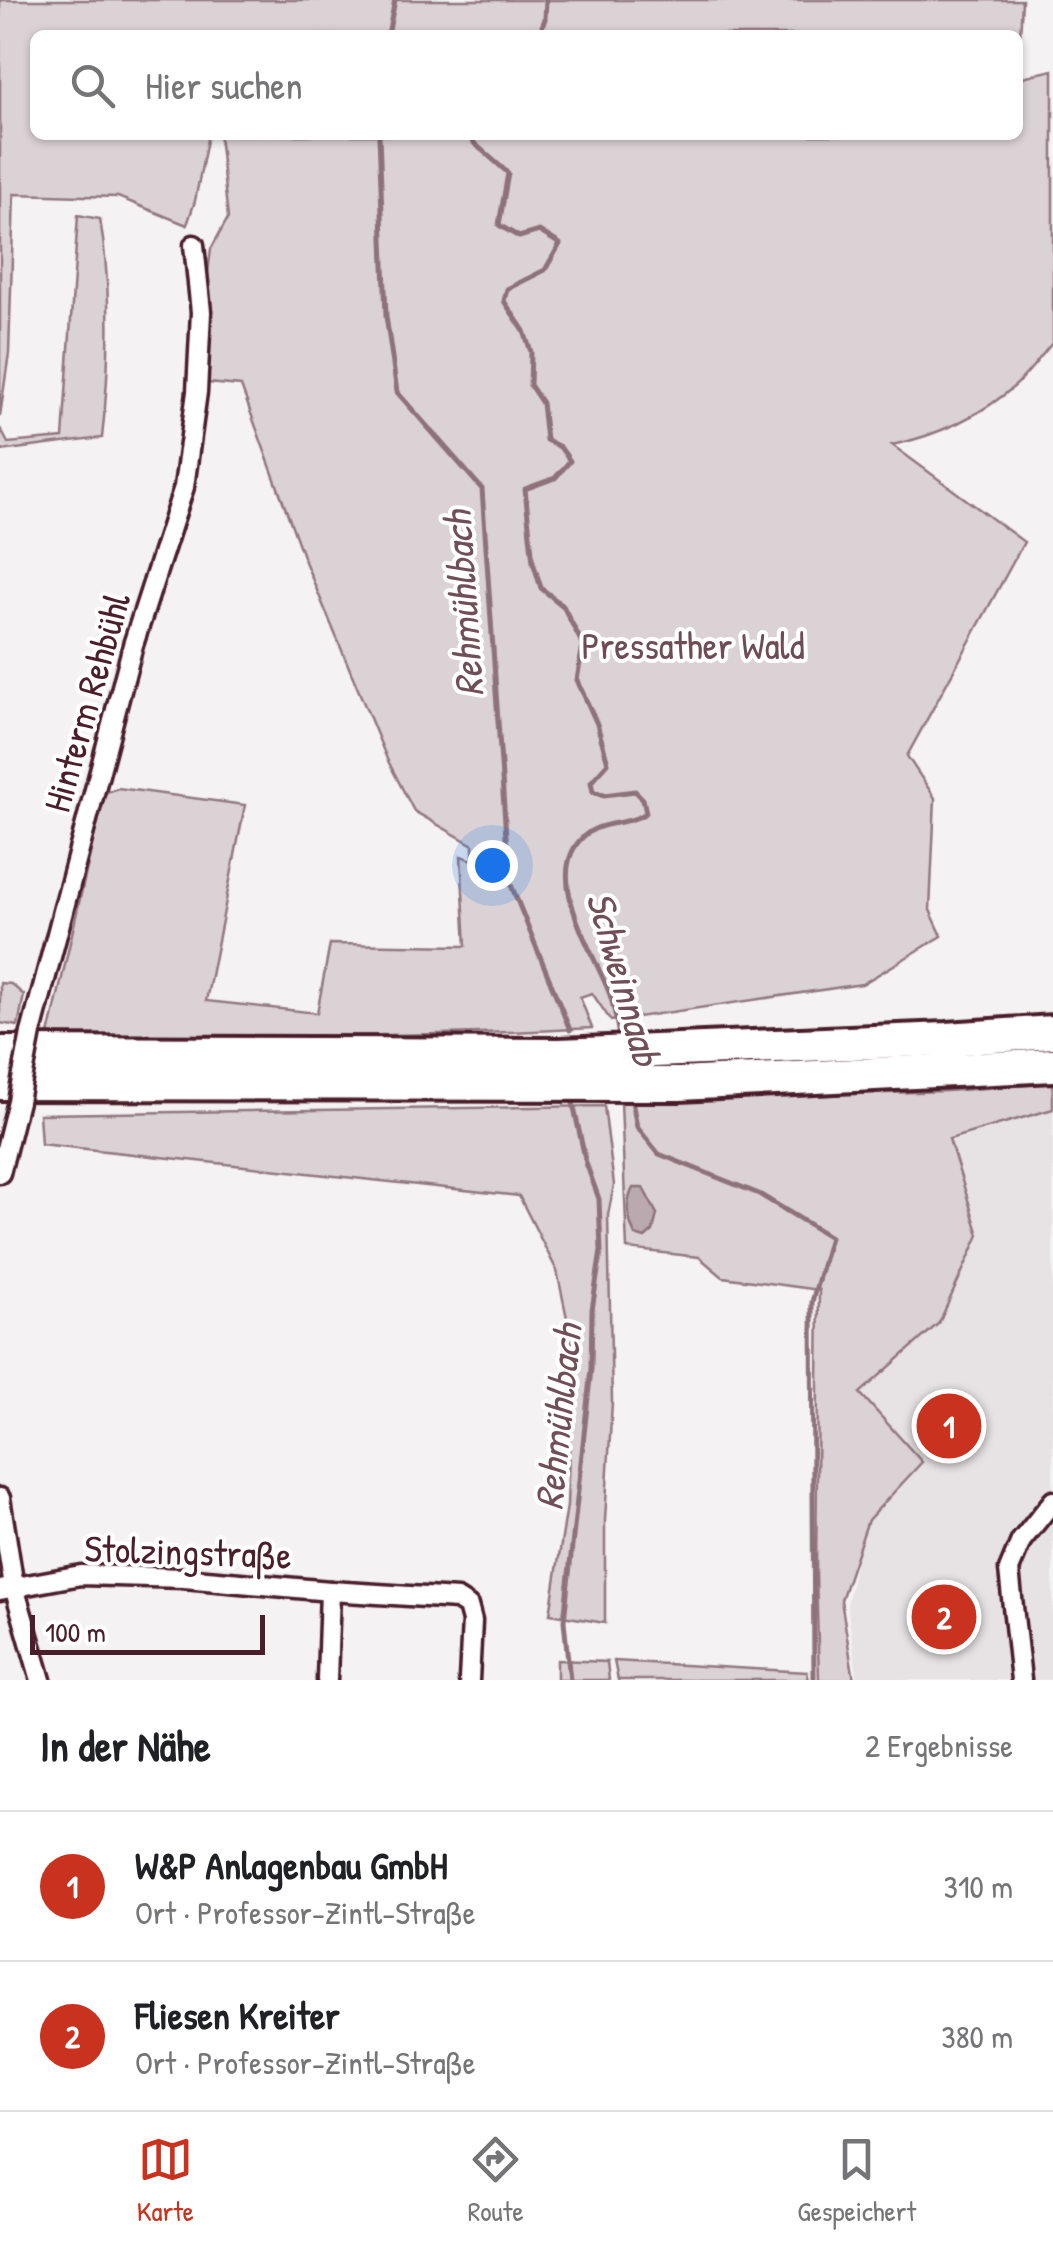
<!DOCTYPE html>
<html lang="de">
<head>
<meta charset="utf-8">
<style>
	:root { --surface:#fff; --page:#f2f2f2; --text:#202124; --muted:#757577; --line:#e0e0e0; --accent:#c8321e }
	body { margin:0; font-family:"Patrick Hand",sans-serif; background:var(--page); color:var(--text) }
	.scale { position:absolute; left:30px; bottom:25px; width:235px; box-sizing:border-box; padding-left:10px; border:5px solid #4a1f2b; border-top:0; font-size:28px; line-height:35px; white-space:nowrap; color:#4a1f2b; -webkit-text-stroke:8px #fff; paint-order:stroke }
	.you { position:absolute; left:492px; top:865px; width:35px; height:35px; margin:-25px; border:8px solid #fff; border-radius:50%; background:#1a73e8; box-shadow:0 0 0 15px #1a73e833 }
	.badge { display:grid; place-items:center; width:65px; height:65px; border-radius:50%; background:var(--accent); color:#fff; font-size:32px; font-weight:700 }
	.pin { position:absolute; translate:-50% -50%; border:5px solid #fff; box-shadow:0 2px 10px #0006 }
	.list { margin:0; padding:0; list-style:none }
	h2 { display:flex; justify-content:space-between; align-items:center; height:130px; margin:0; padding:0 40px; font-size:42px }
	h2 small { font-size:32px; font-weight:400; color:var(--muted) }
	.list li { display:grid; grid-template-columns:65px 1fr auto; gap:30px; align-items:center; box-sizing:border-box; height:150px; padding:0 40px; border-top:2px solid var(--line) }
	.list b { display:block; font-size:38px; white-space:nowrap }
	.list p { margin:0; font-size:32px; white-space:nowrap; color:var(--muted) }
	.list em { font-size:32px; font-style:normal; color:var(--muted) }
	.icon { flex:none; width:55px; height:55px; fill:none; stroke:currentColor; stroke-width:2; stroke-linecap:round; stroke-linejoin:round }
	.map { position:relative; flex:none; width:1053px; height:1680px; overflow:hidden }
	.search { position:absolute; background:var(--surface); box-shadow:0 2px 8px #0004; left:30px; right:30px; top:30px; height:110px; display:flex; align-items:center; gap:25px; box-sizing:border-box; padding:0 35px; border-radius:15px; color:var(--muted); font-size:38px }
	.sheet { height:430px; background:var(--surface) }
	nav { display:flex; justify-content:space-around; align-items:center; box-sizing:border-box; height:140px; border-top:2px solid var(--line); background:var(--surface); font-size:28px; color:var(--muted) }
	nav a { display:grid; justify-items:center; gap:5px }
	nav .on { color:var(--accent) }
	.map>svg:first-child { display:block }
	.built { fill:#e7e2e3 }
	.green { fill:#dbd2d5; stroke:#927880; stroke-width:2.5 }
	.water { fill:#baa9ae; stroke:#8d727a; stroke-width:2.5 }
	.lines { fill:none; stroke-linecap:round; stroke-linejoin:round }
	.stream { stroke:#8d727a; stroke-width:5 }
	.street-casing { stroke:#4a1f2b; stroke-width:25 }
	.highway-casing { stroke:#4a1f2b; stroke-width:40 }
	.street { stroke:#fff; stroke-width:18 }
	.highway { stroke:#fff; stroke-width:32 }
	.street-bridge-casing { stroke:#4a1f2b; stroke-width:25; stroke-linecap:butt }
	.street-bridge { stroke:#fff; stroke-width:18 }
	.labels { text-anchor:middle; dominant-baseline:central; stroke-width:8; stroke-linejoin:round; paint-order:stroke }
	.park-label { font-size:38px; fill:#6e4c56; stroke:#fff }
	.street-label { font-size:38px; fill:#4a1f2b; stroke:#fff }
	.water-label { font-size:40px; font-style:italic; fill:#714f59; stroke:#fff }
</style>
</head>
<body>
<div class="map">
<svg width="1053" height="1680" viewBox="0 0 1053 1680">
	<rect width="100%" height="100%" fill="#f4f2f2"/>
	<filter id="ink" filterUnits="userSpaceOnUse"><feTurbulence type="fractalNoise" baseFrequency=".01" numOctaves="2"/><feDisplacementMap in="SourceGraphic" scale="20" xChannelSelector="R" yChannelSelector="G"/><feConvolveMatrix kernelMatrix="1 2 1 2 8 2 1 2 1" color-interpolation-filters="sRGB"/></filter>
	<g filter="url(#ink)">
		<polygon class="built" points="1053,1109 1053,1680 858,1680 847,1605 865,1518 860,1394 939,1323 979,1235 948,1139"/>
		<g class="green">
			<path d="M 0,0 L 1022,0 L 1018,78 L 1053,70 L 1053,342 C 1041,356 1030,371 1017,384 C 983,415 936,436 892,445 L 1024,542 L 907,756 L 935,798 L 930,910 L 942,936 L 862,984 L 611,1021 L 592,993 L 580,997 L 592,1028 C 411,1039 230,1035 49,1035 L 104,793 L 118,788 L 245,805 L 206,1001 L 317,1013 L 330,944 L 466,946 L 461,856 L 473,860 L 473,845 L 414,811 L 387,759 L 304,559 L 241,386 L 208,383 L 207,280 L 211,249 L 228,218 L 219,135 L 1018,135 L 1018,35 L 35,35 L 35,135 L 208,135 L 195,201 L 187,225 L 118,197 L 14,194 L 9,353 L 0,416 Z"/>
			<path d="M 78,215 L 100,219 C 112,291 110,366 102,438 L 0,451 L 0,428 L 8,443 L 63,438 Z"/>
			<polygon points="0,983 11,984 24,995 18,1026 0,1023"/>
			<polygon points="1053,1083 1053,1109 949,1139 979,1235 939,1323 860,1393 922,1462 868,1520 841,1600 854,1680 819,1680 816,1573 819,1290 723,1277 699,1257 627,1249 621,1102 947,1091"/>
			<polygon points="604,1106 614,1185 608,1215 612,1402 605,1520 605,1623 550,1614 567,1506 573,1346 557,1271 519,1196 41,1144 39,1114"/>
			<polygon points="557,1660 607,1662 609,1680 557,1680"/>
			<polygon points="614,1661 807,1672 809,1680 618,1680"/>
		</g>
		<path class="water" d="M 633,1188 L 643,1188 L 657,1214 L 653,1231 L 645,1238 L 635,1235 C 628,1220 625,1203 633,1188 Z"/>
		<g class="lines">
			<g class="stream">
				<polyline points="388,35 395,0"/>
				<polyline points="497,35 501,32 530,35"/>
				<polyline points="534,35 540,32 545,19 546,0"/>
				<polyline points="379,135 386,316 397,392 482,489 509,880 570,1030"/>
				<path d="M 472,135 L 474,143 L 508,173 L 499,225 L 519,237 L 539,231 L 560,244 L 545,270 L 507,289 L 504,301 L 524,331 L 531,352 L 530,385 L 542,403 L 546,440 L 560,447 L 570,461 L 555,478 L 525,489 L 533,562 L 541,588 L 563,606 L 583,645 L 577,680 L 597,724 L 608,763 L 591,782 L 593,792 L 604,795 L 635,791 L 643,799 L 646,813 C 625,827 602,819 583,837 C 541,876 595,953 610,995 C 615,1010 617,1026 620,1041"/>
				<polyline points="631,1096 637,1127 659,1154 759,1194 830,1237 812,1302 814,1680"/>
				<polyline points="570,1680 564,1621 591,1369 592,1310 601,1251 599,1199 586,1163 573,1103"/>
			</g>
			<defs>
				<g id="street">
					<polyline points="31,1033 133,645 184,487 197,392 201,312 194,245"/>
					<polyline points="0,1173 18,1101"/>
					<polyline points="0,1498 14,1587 41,1680"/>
					<polyline points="0,1590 81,1575 184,1578 330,1591 327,1680"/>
					<polyline points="330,1591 457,1599 468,1606 472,1621 469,1680"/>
					<polyline points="1021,1680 1009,1570 1021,1541 1053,1501"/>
				</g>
				<g id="highway">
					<polyline points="0,1053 560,1055 947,1039 1053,1032"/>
					<polyline points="0,1083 679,1084 1053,1065"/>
				</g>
			</defs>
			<use href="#street" class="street-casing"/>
			<use href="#highway" class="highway-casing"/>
			<use href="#street" class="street"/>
			<use href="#highway" class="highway"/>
			<defs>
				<polyline id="street-bridge" points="18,1101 31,1033"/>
			</defs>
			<use href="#street-bridge" class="street-bridge-casing"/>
			<use href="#street-bridge" class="street-bridge"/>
		</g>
	</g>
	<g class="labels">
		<g class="park-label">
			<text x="693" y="645">Pressather Wald</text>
		</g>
		<g class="street-label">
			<text transform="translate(86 702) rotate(-74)">Hinterm Rehbühl</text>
			<text transform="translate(188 1551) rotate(2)">Stolzingstraße</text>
		</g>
		<g class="water-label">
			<text transform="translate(462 604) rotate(-94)">Rehmühlbach</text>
			<text transform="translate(625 978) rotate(74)">Schweinnaab</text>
			<text transform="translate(557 1417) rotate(-84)">Rehmühlbach</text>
		</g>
	</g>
</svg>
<div class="scale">100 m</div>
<div class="you"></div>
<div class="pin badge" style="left:949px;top:1426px">1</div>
<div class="pin badge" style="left:944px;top:1617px">2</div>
<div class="search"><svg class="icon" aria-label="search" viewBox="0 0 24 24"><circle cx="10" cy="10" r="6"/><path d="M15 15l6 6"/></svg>Hier suchen</div>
</div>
<section class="sheet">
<h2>In der Nähe<small>2 Ergebnisse</small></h2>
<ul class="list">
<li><span class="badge">1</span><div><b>W&amp;P Anlagenbau GmbH</b><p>Ort · Professor-Zintl-Straße</p></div><em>310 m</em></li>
<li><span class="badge">2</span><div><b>Fliesen Kreiter</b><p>Ort · Professor-Zintl-Straße</p></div><em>380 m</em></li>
</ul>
</section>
<nav>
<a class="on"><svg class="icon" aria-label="map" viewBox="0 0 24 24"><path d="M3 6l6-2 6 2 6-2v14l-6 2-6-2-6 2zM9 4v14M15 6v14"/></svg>Karte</a>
<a><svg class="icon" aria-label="directions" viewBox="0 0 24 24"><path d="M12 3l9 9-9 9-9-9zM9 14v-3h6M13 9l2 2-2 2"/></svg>Route</a>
<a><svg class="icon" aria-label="saved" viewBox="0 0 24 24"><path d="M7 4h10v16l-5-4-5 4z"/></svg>Gespeichert</a>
</nav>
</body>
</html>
